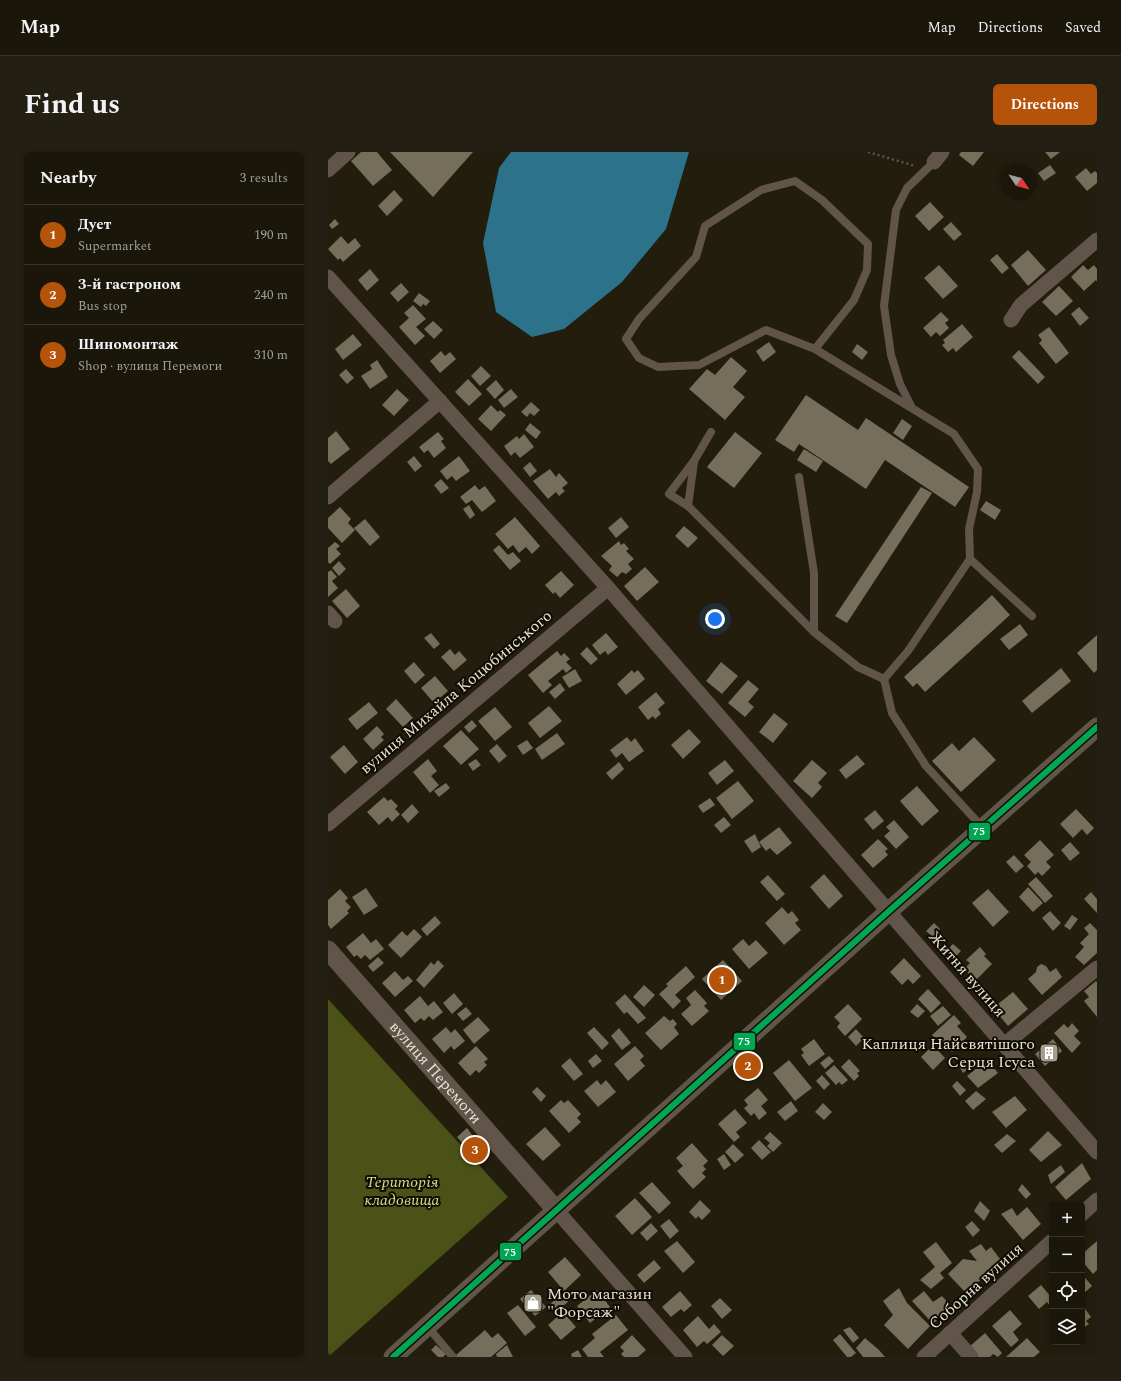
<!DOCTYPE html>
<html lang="en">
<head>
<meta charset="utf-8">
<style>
	:root { --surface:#1a1609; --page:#231f12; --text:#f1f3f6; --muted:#9f9f9c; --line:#38352a; --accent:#b45309 }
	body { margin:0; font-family:Spectral,serif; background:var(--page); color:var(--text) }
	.controls { position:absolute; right:12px; bottom:12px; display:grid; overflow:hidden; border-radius:6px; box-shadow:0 2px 6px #0003 }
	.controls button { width:36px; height:36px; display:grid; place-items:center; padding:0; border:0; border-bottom:1px solid var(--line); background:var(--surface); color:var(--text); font:20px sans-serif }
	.compass { position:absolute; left:673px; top:12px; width:36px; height:36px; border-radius:50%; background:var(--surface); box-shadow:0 2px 6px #0003; rotate:125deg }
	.you { position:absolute; left:387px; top:467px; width:14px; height:14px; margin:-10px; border:3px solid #fff; border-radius:50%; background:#1a73e8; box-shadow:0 0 0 6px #1a73e833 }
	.badge { display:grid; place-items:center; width:26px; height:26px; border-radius:50%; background:var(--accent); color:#fff; font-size:13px; font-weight:700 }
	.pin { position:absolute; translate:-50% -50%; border:2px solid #fff; box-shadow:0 1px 4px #0006 }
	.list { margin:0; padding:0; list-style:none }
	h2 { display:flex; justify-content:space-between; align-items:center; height:52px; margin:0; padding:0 16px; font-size:17px }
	h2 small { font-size:13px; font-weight:400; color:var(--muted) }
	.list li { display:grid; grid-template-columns:26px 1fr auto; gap:12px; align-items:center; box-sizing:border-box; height:60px; padding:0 16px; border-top:1px solid var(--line) }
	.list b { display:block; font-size:15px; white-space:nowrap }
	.list p { margin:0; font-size:13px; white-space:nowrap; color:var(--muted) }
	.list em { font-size:13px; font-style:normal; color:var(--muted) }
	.icon { flex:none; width:22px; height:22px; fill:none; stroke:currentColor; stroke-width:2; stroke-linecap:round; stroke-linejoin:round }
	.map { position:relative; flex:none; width:769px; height:1205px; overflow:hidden; border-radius:6px }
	header { display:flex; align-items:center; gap:24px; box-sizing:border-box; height:56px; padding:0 20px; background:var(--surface); border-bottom:1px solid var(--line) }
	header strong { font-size:19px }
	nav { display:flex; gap:22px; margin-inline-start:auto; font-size:14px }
	.intro { display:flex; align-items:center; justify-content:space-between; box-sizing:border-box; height:96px; padding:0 24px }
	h1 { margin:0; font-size:28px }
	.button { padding:10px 18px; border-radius:6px; background:var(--accent); color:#fff; font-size:14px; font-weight:700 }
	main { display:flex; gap:24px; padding:0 24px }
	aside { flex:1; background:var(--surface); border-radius:6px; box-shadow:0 2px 6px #0003 }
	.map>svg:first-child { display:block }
	.forest { fill:#4b5218 }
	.water { fill:#2c728b }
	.building { fill:#746e5a }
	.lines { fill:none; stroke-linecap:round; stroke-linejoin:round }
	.path { stroke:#5e574b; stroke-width:2.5; stroke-dasharray:2 3; stroke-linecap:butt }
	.service { stroke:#605548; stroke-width:8 }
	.minor { stroke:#605548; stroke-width:15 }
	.tertiary { stroke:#605548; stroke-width:19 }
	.bus-1-casing { stroke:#100c03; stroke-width:9 }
	.bus-1 { stroke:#00a651; stroke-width:6 }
	.labels { text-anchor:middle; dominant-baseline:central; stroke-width:4; stroke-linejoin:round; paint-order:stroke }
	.street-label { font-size:16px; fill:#e8e3d2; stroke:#100c03 }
	.poi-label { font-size:16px; fill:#e8e3d2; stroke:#100c03; text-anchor:end }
	.park-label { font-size:16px; font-style:italic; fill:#cfe084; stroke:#100c03 }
	.line-badge { stroke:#100c03; stroke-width:1.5 }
	.badge-label { font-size:11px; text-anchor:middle; font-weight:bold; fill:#fff }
</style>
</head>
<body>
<header>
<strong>Map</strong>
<nav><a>Map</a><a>Directions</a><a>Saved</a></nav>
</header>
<div class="intro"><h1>Find us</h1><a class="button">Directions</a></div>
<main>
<aside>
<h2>Nearby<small>3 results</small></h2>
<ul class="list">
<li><span class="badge">1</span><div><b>Дует</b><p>Supermarket</p></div><em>190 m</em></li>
<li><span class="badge">2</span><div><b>3-й гастроном</b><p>Bus stop</p></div><em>240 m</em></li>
<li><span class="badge">3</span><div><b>Шиномонтаж</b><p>Shop · вулиця Перемоги</p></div><em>310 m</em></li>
</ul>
</aside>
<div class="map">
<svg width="769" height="1205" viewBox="0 0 769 1205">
	<rect width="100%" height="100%" fill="#221d0c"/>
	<polygon class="forest" points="0,847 180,1045 0,1205"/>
	<polygon class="water" points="183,0 361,0 338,77 294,130 236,177 204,185 168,160 155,91 171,16"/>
	<g class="building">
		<polygon points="33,0 49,0 64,18 45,34 23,9"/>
		<polygon points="62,0 145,0 105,45"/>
		<polygon points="633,0 656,0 645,14 631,3"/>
		<polygon points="717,0 732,0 723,7"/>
		<polygon points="722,13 728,21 716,29 710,21"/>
		<polygon points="758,16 763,22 767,19 769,21 769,31 759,39 747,25"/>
		<polygon points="66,38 75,48 59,64 50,54"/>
		<polygon points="602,50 616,65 601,79 587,64"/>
		<polygon points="7,67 11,72 4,77 1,73"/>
		<polygon points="623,70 634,82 626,89 615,77"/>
		<polygon points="13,84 20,92 27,86 33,94 15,110 12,106 10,108 0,97"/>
		<polygon points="700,98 718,118 700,134 683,113"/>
		<polygon points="669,102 681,116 674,122 662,108"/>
		<polygon points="611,113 630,134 615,147 596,126"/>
		<polygon points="755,113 760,118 766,113 769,117 769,130 768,128 756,139 743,125"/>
		<polygon points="42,117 51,128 39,139 30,128"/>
		<polygon points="73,131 81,140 70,150 62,141"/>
		<polygon points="731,134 745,149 728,164 714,150"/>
		<polygon points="91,141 102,149 98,154 95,152 93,155 85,149"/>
		<polygon points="85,153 98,167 88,175 97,184 87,193 71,175 81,166 76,161"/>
		<polygon points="751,155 761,166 752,174 743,162"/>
		<polygon points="613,160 621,168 617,171 621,176 612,184 608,180 603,185 595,176"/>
		<polygon points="105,169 115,178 106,187 96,177"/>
		<polygon points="634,172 645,185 628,200 625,196 620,200 614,193 617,191 615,188"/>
		<polygon points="721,175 741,201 728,212 711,191 714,188 710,183"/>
		<polygon points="25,182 34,193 15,208 7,197"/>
		<polygon points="441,190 448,200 435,210 428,199"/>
		<polygon points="529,192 540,200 534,208 524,200"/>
		<polygon points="691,198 717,225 710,232 684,205"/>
		<polygon points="113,199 117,204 122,200 128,207 112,221 102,209"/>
		<polygon points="403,205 419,219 405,235 417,245 397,268 361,237 379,217 387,223"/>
		<polygon points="49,208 60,225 42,237 33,224 44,217 42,213"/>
		<polygon points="153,214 163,224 152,234 143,224"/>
		<polygon points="18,217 26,226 19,232 11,223"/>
		<polygon points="140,227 154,242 141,254 127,240"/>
		<polygon points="168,228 176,238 167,247 158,237"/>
		<polygon points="69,237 81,248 66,264 54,253"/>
		<polygon points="183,237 190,245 176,256 170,248"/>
		<polygon points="478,243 530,278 538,266 641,335 627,355 557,308 538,337 471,292 466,300 447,288"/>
		<polygon points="203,250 212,258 206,264 202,261 199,265 193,260"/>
		<polygon points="163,253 170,260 172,258 178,263 163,279 150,267"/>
		<polygon points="574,267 584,274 575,288 565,281"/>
		<polygon points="202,271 213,280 208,287 197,278"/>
		<polygon points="8,279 22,297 3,312 0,309 0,286"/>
		<polygon points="110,280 116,287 113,289 118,296 106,306 100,298 96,301 91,295"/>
		<polygon points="407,280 434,301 406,336 379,315"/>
		<polygon points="196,282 206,295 192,306 187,300 183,304 176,294 189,284 191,287"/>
		<polygon points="476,297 495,309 488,320 469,308"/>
		<polygon points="86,304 94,314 87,320 79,310"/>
		<polygon points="131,304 142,319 128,329 124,324 119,328 112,319"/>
		<polygon points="202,310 209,319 202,325 195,316"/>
		<polygon points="222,317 228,325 231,321 240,331 234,336 237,339 231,344 228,340 220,347 205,329"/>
		<polygon points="113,327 121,336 113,342 106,333"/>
		<polygon points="147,333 151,338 157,334 168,349 154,360 144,348 138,352 132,345"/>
		<polygon points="593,335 604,341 519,471 507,464"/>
		<polygon points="658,349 673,358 667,368 652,358"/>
		<polygon points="141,353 147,363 142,367 135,357"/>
		<polygon points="12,355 23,367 20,371 27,378 14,391 0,376 0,366"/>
		<polygon points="187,365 212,394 204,402 198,395 191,401 185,393 180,397 167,382"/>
		<polygon points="293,365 301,375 288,386 280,376"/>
		<polygon points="37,367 52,385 42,394 26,376"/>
		<polygon points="356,374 370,386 360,396 347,384"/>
		<polygon points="291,389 293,393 296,391 301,397 298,399 306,407 300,412 304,417 298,422 294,420 289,425 281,418 284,414 273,404"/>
		<polygon points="7,390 12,394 8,397 13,402 2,412 0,410 0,396"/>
		<polygon points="171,393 180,403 185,400 193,409 182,418 165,398"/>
		<polygon points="11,409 18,417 11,424 4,416"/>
		<polygon points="317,415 331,430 309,449 296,434"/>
		<polygon points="3,418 9,425 4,429 10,436 0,445 0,420"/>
		<polygon points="233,419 246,433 232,446 227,440 225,442 217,433"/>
		<polygon points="18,437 32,454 19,466 4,449"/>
		<polygon points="664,443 682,463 597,540 589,531 585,535 576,525"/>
		<polygon points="692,472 700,483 681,498 672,487"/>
		<polygon points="103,481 112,492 106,497 96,486"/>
		<polygon points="278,481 290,495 280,503 277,499 272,503 264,493"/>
		<polygon points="769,483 769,518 766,521 749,501"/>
		<polygon points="259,495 270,507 263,513 252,502"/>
		<polygon points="122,497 127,503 131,499 139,508 126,519 113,505"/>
		<polygon points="229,499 233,504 236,501 242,507 238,510 244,516 238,521 235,517 220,529 224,533 215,541 200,523"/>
		<polygon points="86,510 97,523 87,532 76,519"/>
		<polygon points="393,510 410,524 394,542 378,529"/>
		<polygon points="733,516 743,529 704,561 694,549"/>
		<polygon points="247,517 254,529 241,536 234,525"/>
		<polygon points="304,518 306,521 310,518 317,527 298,543 289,532"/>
		<polygon points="107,524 120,539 106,551 93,536"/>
		<polygon points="420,528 431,537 420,550 426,555 417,565 400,551"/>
		<polygon points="232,531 237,538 227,547 221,540"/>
		<polygon points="328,540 337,551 330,557 333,562 327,567 325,564 320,568 310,555"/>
		<polygon points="68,547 85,566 75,575 58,557"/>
		<polygon points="41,550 50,561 29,578 20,567"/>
		<polygon points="221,554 234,569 212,586 200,571"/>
		<polygon points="167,555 184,575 167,589 150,569"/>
		<polygon points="446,561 460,572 445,591 431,580"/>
		<polygon points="144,568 149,574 141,581 136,575"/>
		<polygon points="49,574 56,582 53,585 56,588 45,598 35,587"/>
		<polygon points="361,577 373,590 355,607 343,593"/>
		<polygon points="133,578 151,597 133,613 115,594"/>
		<polygon points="229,581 237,592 214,608 207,597"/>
		<polygon points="299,585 303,590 307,586 316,599 301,610 294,601 288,606 282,598"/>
		<polygon points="646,585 668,608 633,640 604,609 624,591 631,599"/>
		<polygon points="199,588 205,596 195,603 189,594"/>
		<polygon points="169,592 179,604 171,611 161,599"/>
		<polygon points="16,593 30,610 17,622 2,605"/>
		<polygon points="529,603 537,612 518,627 511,618"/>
		<polygon points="100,607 109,619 103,624 111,633 102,641 85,620"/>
		<polygon points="148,607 153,613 145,619 140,612"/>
		<polygon points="397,608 406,619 389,633 380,621"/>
		<polygon points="484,608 499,621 490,631 494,635 484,646 465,629"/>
		<polygon points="291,610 296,617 284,628 278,621"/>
		<polygon points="410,629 426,649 404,667 388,646"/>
		<polygon points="118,631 122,636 111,645 106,639"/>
		<polygon points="589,634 611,659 594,674 572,649"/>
		<polygon points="56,645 60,649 63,647 70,654 67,657 72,662 64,670 60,665 51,673 39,660"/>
		<polygon points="382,646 387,653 375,661 370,654"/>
		<polygon points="84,652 91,660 80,671 73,663"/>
		<polygon points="748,657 766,676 759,683 754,677 745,686 732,672"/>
		<polygon points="547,658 556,669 545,678 536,667"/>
		<polygon points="396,665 403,673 393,681 386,673"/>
		<polygon points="566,668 581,685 568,697 556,684 562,679 558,675"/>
		<polygon points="451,675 464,691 449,703 442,696 438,699 431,690"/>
		<polygon points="427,682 433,695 424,701 416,689"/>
		<polygon points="550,687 560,697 557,699 560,703 545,716 533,703"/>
		<polygon points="712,688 726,703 718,710 723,715 714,724 710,720 707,723 699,714 703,710 696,703"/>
		<polygon points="742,690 752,701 742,709 733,698"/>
		<polygon points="686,703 696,714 688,721 678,710"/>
		<polygon points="496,722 515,744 501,757 482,735"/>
		<polygon points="440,723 457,742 449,749 432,730"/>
		<polygon points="708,725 725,744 717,751 700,732"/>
		<polygon points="700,735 715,751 705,760 691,745"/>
		<polygon points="38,736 50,754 36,763 24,745"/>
		<polygon points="12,737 20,746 17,749 23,755 19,759 21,761 3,777 0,773 0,748"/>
		<polygon points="660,737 681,760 665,775 644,751"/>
		<polygon points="763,740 769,747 769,761 756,747"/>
		<polygon points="454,755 460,762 464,759 471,768 467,771 473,778 456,793 437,771"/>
		<polygon points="722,759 733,771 725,779 714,766"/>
		<polygon points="744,763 750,767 742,778 736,774"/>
		<polygon points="107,764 113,771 99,784 93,777"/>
		<polygon points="606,771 612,777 605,785 598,779"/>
		<polygon points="762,771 769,778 769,801 756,813 747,805 756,795 752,791 761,782 756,776"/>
		<polygon points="86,777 94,785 73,806 60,793 74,779 79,784"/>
		<polygon points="35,781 43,791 48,787 56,797 42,808 37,803 33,807 29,803 26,805 18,795"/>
		<polygon points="415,787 421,794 428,788 440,801 421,817 404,797"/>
		<polygon points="625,792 633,799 627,805 619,798"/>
		<polygon points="652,795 658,802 656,804 664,812 647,829 636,817 642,811 638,808"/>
		<polygon points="50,805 56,811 45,820 40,814"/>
		<polygon points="576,806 593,824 585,832 580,827 574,833 562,820"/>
		<polygon points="110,808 116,814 96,836 88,828 103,810 106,813"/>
		<polygon points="395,808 414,829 393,848 374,827"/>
		<polygon points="713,812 718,814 722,820 728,816 734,825 714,843 700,827 708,820 709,815"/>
		<polygon points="358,814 367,825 347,843 353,849 345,857 331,842 340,834 338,832"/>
		<polygon points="67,819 75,828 80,824 85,829 67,845 54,831"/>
		<polygon points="768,829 769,830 769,865 756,849 761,845 756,839"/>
		<polygon points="316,833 327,843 316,855 305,845"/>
		<polygon points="600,837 613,851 603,861 590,847"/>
		<polygon points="367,838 379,851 376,854 381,859 364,874 353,862 363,853 358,846"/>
		<polygon points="685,840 700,857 680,874 665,856"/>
		<polygon points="126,841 135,852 124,862 115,851"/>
		<polygon points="297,842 318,866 310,872 299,860 296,862 287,851"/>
		<polygon points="92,844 100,854 106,849 115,860 105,868 101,864 96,869 93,866 87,871 76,858"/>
		<polygon points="520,852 534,867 517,884 509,875 512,871 506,865"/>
		<polygon points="589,852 597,859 590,866 582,860"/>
		<polygon points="615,854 623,863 610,874 602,864"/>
		<polygon points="138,855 144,862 135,869 129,862"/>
		<polygon points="626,863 633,871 629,874 639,885 624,900 613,888 611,890 604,883"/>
		<polygon points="336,864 342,869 345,867 349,872 346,875 351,882 333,898 317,881"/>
		<polygon points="150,865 162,878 146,892 135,878"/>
		<polygon points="744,871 751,879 746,884 753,891 744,901 726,881 736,872 740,876"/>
		<polygon points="118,875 123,881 127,877 137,889 126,898 123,894 116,901 104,887"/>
		<polygon points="266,875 281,891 274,898 259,881"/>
		<polygon points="291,876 303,891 294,898 283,884"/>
		<polygon points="528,877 536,886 528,894 520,885"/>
		<polygon points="486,887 497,902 481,914 473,903 476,901 473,897"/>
		<polygon points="725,887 734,899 717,914 707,902"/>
		<polygon points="605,893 617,906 605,918 593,905"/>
		<polygon points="148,894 160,907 156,910 159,913 151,921 148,918 142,924 130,911"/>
		<polygon points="307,894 316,904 312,908 317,914 300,929 286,912"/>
		<polygon points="268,902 274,909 265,916 260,909"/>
		<polygon points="501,904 506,909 497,917 492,911"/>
		<polygon points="242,906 255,922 246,929 233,914"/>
		<polygon points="521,907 532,919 529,921 531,924 526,929 513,915"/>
		<polygon points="461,908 484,936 467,949 445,921"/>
		<polygon points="659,908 670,921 650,936 639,924"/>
		<polygon points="635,909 642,916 635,921 630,912"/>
		<polygon points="506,913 520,928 514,933 511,930 508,933 497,921"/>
		<polygon points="494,923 502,932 496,938 488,929"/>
		<polygon points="269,928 273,933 278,928 288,940 270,955 256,939"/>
		<polygon points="629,929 638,938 632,944 624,934"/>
		<polygon points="209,935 218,944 213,950 204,940"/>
		<polygon points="430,936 440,948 433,954 439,961 431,968 426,961 423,964 416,956 420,953 416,948"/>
		<polygon points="648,939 658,947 645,958 637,949"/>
		<polygon points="687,944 699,958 678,976 664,960"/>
		<polygon points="233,948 236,951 240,948 253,962 249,966 253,970 241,981 221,959"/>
		<polygon points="463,949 470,959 457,969 449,960"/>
		<polygon points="495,951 504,960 496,968 487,960"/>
		<polygon points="407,957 419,971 408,980 412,985 406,990 390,972"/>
		<polygon points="217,975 233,993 215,1009 198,992"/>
		<polygon points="139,976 157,1001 149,1008 129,985"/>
		<polygon points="720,979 734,993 713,1010 701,998"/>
		<polygon points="442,980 454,991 445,1000 439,994 442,991 436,986"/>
		<polygon points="679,982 688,989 674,1001 666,993"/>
		<polygon points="431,988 443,1000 434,1008 423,996"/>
		<polygon points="364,991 380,1009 375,1014 378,1017 374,1021 378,1025 365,1037 349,1019 355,1014 348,1006"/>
		<polygon points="405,992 416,1003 407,1011 397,1000"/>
		<polygon points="396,1002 403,1013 396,1018 389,1007"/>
		<polygon points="754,1011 763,1027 738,1048 727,1035"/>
		<polygon points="733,1013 737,1020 723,1032 720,1023"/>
		<polygon points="324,1030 343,1051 331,1062 311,1041"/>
		<polygon points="694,1032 703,1042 698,1047 690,1038"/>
		<polygon points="307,1046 324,1065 304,1083 287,1064"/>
		<polygon points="372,1048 383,1059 374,1068 370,1064 368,1067 361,1060"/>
		<polygon points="652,1049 662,1059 656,1069 646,1059"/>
		<polygon points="699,1055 713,1072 695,1088 673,1062 684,1056 689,1064"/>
		<polygon points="341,1067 351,1079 342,1087 332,1074"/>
		<polygon points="644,1069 652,1078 645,1085 637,1075"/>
		<polygon points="323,1071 330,1079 319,1089 312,1081"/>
		<polygon points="349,1089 367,1110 355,1121 336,1099"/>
		<polygon points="769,1089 769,1118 765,1122 754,1109 754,1102"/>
		<polygon points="608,1090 624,1111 612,1121 616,1126 603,1137 592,1128 607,1115 595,1100"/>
		<polygon points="653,1092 658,1099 663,1095 675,1111 637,1140 620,1122 635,1107 649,1109 641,1099"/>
		<polygon points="237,1105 253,1123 236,1139 220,1120"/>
		<polygon points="326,1108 333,1116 316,1131 309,1123"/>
		<polygon points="754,1122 764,1134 754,1143"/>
		<polygon points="713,1133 724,1146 724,1156 719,1150 711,1157 700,1144"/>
		<polygon points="571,1136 579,1151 602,1174 580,1197 556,1173 565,1163 555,1149"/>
		<polygon points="203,1138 218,1155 207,1164 192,1147"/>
		<polygon points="269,1138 282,1155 262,1171 249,1154"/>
		<polygon points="352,1139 364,1153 356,1160 353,1157 343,1165 334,1155"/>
		<polygon points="596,1139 605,1150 614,1144 623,1154 605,1172 584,1149"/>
		<polygon points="235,1142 240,1150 228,1159 223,1151"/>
		<polygon points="392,1146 404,1158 394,1167 383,1154"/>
		<polygon points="190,1153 208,1175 197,1184 179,1161"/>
		<polygon points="755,1154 763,1165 758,1169 761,1172 754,1177"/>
		<polygon points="682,1158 694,1172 685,1180 691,1188 683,1195 664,1174"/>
		<polygon points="235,1160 248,1175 233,1188 220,1173"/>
		<polygon points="288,1163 300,1178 272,1200 276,1205 260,1205 254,1197 267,1186 264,1182"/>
		<polygon points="370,1164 381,1177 386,1172 393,1180 379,1192 376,1189 369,1195 355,1178"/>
		<polygon points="522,1175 531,1186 525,1191 515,1178"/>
		<polygon points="157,1178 164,1186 170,1181 179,1191 163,1205 129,1205 128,1203"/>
		<polygon points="657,1181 674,1201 670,1205 665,1202 662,1205 649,1205 641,1195"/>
		<polygon points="512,1182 528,1201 523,1205 519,1205 505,1188"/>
		<polygon points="304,1183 318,1198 310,1205 296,1205 293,1202 296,1199 292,1195"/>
		<polygon points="394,1183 406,1194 395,1204 384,1193"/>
		<polygon points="537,1186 551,1198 557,1205 535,1205 528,1196"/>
		<polygon points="699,1186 712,1200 706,1205 678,1205"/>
		<polygon points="108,1193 118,1202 115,1205 110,1205 103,1198"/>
		<polygon points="179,1193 185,1205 169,1205 168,1202"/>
		<polygon points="250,1198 254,1205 244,1205 243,1202"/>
	</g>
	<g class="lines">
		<polyline class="path" points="540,0 587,14"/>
		<g class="service">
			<polyline points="487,197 526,148 539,118 540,92 494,48 467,29 433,38 377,74 368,105 311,167 298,187 311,206 330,215 371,213 438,178 487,197 626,282 650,317 649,340 641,377 642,407"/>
			<polyline points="583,254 572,232 563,203 556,154 568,58 579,36 606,10"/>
			<polyline points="383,280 366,309 341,342 360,354 486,480 530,515 556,527 564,561 598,614 655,676"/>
			<polyline points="471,325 486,421 486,480"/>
			<polyline points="360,354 366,310"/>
			<polyline points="556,527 580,499 642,407 704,464"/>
			<polyline points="99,1174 125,1205"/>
		</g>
		<g class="minor">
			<polyline points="606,10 614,0"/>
			<polyline points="0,18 20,0"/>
			<polyline points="0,125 280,436 769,1000"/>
			<polyline points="683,168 693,153 769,88"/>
			<polyline points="0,345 112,249"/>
			<polyline points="0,461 7,469"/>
			<polyline points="0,672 280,436"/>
			<polyline points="676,893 769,816"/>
			<polyline points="229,1059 357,1205"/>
			<polyline points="754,1062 769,1048"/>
			<polyline points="622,1181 643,1205"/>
			<polyline points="596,1205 724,1089"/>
		</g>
		<g class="tertiary">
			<path id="s1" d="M 0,798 L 229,1059"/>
			<polyline points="65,1205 561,759 769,575"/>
		</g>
		<defs>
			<polyline id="bus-1" points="65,1205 561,759 769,575"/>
		</defs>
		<use href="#bus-1" class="bus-1-casing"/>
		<use href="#bus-1" class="bus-1"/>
	</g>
	<defs>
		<symbol id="building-square" viewBox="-11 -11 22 22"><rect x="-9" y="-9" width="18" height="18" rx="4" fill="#a39e8d" stroke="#100c03"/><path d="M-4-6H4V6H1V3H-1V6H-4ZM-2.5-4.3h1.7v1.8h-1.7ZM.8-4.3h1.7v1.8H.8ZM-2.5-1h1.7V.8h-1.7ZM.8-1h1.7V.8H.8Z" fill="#fff"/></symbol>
		<symbol id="shop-square" viewBox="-11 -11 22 22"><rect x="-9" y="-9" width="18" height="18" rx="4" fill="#a39e8d" stroke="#100c03"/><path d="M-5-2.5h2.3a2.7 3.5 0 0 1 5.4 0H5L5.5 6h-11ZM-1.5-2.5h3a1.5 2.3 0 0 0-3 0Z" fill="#fff"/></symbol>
	</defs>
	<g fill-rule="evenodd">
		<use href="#building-square" x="710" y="890" width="22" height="22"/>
		<use href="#shop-square" x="194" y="1140" width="22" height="22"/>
	</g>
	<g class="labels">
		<g class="street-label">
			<text transform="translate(128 540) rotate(-40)">вулиця Михайла Коцюбинського</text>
			<text transform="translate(639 822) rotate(49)">Житня вулиця</text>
			<text stroke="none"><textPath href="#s1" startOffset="163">вулиця Перемоги</textPath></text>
			<text transform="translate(648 1134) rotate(-42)">Соборна вулиця</text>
		</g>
		<g class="poi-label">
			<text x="707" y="892">Каплиця Найсвятішого<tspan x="707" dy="18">Серця Ісуса</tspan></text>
			<text x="219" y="1142" text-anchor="start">Мото магазин<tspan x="219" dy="18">"Форсаж"</tspan></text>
		</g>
		<g class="park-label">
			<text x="74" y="1030">Територія<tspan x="74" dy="18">кладовища</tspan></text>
		</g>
	</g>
	<g class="line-badge">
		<rect x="640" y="670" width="23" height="19" rx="4" fill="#00a651"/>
		<rect x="405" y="880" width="23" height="19" rx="4" fill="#00a651"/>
		<rect x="171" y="1090" width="23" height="19" rx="4" fill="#00a651"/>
	</g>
	<g class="badge-label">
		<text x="651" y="683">75</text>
		<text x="416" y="893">75</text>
		<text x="182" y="1104">75</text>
	</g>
</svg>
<div class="controls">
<button>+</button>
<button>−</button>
<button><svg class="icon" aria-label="locate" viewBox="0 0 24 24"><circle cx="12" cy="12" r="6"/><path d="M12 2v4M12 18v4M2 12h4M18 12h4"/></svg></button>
<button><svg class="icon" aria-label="layers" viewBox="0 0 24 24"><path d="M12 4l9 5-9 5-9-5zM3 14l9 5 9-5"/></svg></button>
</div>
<svg class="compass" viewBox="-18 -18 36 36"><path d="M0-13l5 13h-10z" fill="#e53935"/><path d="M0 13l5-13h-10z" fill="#9f9f9c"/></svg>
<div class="you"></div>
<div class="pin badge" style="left:394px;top:828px">1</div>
<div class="pin badge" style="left:420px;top:914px">2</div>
<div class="pin badge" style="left:147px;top:998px">3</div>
</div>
</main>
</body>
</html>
